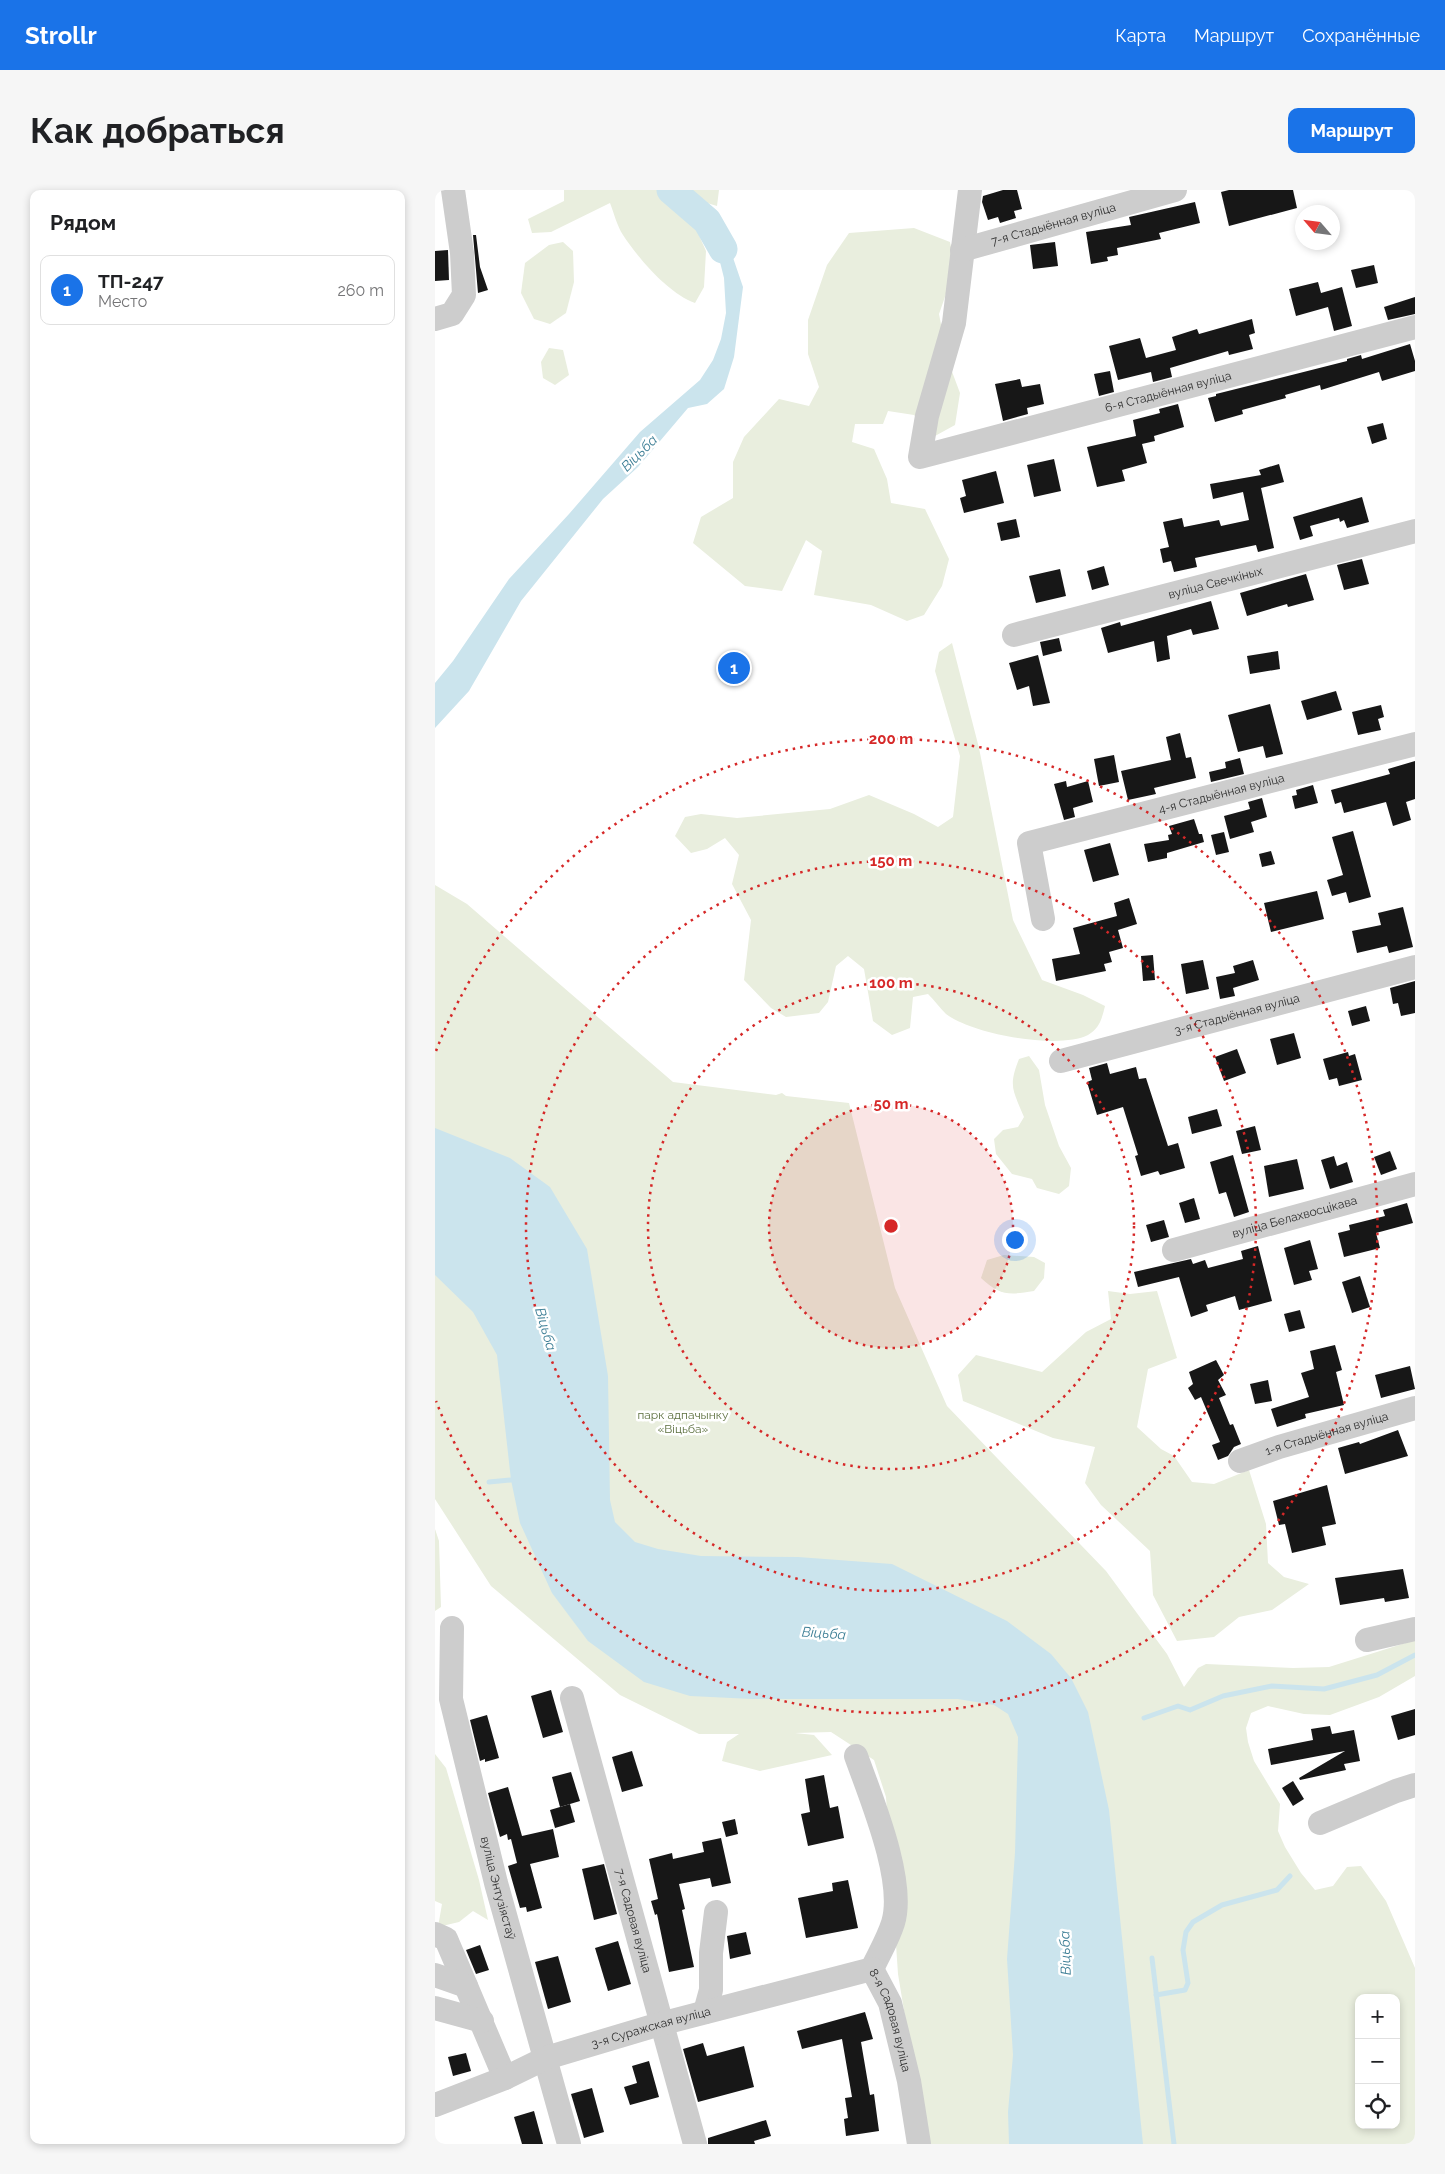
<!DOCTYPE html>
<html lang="ru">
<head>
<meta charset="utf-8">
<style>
	:root { --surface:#fff; --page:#f6f6f6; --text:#202124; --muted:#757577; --line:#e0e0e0; --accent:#1a73e8 }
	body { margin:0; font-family:Raleway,sans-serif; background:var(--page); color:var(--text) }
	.controls { position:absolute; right:15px; bottom:15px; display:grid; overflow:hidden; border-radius:10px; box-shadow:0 2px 8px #0003 }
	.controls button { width:45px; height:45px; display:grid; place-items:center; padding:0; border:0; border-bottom:1px solid var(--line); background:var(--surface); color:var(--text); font:25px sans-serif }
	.compass { position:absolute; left:860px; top:15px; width:45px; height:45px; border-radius:50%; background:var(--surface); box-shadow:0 2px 8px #0003; rotate:298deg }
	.you { position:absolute; left:579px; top:1049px; width:18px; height:18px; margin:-12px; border:4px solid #fff; border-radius:50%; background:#1a73e8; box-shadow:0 0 0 8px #1a73e833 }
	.badge { display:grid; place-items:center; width:32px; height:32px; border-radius:50%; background:var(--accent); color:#fff; font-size:16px; font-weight:700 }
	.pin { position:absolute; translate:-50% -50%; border:2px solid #fff; box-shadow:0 1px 5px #0006 }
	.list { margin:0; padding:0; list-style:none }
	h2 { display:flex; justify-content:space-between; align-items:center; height:65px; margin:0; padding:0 20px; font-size:21px }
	h2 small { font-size:16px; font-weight:400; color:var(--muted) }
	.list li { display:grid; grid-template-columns:32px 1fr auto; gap:15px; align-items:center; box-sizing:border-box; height:70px; margin:0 10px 10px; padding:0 10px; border:1px solid var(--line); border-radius:10px }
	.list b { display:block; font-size:19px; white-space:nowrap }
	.list p { margin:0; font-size:16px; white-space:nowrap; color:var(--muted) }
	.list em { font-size:16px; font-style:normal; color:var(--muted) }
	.icon { flex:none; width:28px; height:28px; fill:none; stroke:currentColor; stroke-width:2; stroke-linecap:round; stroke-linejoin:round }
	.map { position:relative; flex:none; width:980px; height:1954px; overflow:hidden; border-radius:10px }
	header { display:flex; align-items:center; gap:30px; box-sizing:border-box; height:70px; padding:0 25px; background:var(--accent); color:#fff }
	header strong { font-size:24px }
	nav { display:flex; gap:28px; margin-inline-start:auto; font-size:18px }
	.intro { display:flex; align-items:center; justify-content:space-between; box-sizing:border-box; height:120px; padding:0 30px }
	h1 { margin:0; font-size:35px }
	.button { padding:12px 22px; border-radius:10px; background:var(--accent); color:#fff; font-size:18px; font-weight:700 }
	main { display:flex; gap:30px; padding:0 30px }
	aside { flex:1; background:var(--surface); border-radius:10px; box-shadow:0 2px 8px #0003 }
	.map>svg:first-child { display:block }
	.green { fill:#e9eede; fill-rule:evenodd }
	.water { fill:#cbe4ed }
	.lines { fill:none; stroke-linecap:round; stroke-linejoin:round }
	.stream { stroke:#cbe4ed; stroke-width:5 }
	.river { stroke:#cbe4ed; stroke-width:29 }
	.building { fill:#171717 }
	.minor { stroke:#cdcdcd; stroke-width:24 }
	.ring { fill:none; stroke:#d62828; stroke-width:2.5; stroke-dasharray:2.5 5 }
	.labels { text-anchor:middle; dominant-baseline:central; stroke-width:5; stroke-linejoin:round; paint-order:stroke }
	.street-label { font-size:12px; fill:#303030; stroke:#fff }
	.park-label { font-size:12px; fill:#5a6e3c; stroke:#fff }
	.water-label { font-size:14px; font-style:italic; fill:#3c7e95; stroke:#fff }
	.centre { fill:#d62828; stroke:#fff; stroke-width:2.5 }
	.ring-label { font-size:15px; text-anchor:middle; font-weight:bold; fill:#d62828; stroke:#fff; stroke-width:5; stroke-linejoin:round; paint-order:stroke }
</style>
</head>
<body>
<header>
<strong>Strollr</strong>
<nav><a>Карта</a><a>Маршрут</a><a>Сохранённые</a></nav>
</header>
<div class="intro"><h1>Как добраться</h1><a class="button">Маршрут</a></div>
<main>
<aside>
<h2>Рядом<small></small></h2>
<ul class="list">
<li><span class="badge">1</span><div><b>ТП-247</b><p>Место</p></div><em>260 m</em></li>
</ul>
</aside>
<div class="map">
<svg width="980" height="1954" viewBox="0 0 980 1954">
	<rect width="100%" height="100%" fill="#fff"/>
	<g class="green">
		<path d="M 129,0 L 284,0 L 282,16 L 272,13 L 262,16 L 258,32 L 271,61 L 269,97 L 260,113 C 234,104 203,68 188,45 C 182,36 179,23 175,13 L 116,42 L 97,43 L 93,29 L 129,11 Z"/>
		<polygon points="479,38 515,52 520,78 504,124 513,171 525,203 520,235 500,246 479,225 453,221 448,234 420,234 417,252 439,259 452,289 456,313 490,319 514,369 507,396 489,425 472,431 436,415 379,405 387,361 371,350 347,401 310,396 258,353 266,327 298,308 298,272 309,247 344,209 374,216 384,197 373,164 373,130 392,75 414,43"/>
		<polygon points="128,52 138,61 139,92 131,123 115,134 99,129 86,103 90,73 114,55"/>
		<polygon points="114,158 128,160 134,185 120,195 108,188 106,172"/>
		<path d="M 517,453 L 544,558 L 578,730 L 607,790 L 648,805 L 670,816 C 667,828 665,838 653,845 C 623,860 537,844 511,824 C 505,818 499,810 493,804 L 478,807 L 475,838 L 457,845 L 438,831 L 429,779 L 413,766 L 401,776 L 393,812 L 384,823 L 351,827 L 336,818 L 309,790 L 316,730 L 297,694 L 304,665 L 290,648 L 272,659 L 256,663 L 240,646 L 250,627 L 266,624 L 302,628 L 395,619 L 434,605 L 479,624 L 503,637 L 518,627 L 525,566 L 500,481 L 504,462 Z"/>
		<path d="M 0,695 L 32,714 L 238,892 L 341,905 L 347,903 L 351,906 L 414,913 L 460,1098 L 512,1216 L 671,1381 L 732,1464 L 749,1497 L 763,1478 L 771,1474 L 858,1478 L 894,1477 L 980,1450 L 980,1486 L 944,1507 L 895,1525 L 869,1524 L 833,1516 L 816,1523 L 811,1538 L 813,1552 L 819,1571 L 845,1614 L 843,1641 L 850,1657 L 866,1683 L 880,1700 L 898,1696 L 912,1677 L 926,1676 L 951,1711 L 980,1778 L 980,1954 L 491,1954 L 463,1784 L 451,1607 L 439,1570 L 396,1542 L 360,1543 L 379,1545 L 397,1565 L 325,1581 L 287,1571 L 292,1552 L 304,1544 L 264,1544 L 185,1505 L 56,1396 L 0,1309 ZM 924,1808 L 961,1808 L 961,1935 L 924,1935 Z"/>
		<path d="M 594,866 L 604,880 L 610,915 L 624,956 L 636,978 L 634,996 L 624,1004 L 602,998 L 597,989 L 577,984 L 561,964 L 559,949 L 568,940 L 583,937 L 589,927 C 578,900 573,897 584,869 Z"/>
		<path d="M 569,1065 L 599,1067 L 610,1073 L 609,1088 L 599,1101 C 574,1105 565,1106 546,1088 L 552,1070 Z"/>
		<polygon points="673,1101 695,1104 722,1101 742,1168 713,1179 702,1237 726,1259 739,1266 757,1292 779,1294 814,1280 831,1334 833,1373 849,1387 874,1394 837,1420 804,1427 779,1447 742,1451 718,1405 715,1361 666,1315 650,1293 660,1257 618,1248 528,1211 523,1185 541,1165 607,1182 651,1142 676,1129"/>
		<polygon points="0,1339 4,1351 6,1417 0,1421"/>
		<polygon points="0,1564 11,1578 44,1690 53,1730 38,1721 24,1732 3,1737 7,1714 0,1711"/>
	</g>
	<g class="water">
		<polygon points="272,19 293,53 308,97 299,167 289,199 272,214 253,218 203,277 168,309 86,411 34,501 0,538 0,493 18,471 74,389 134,324 205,242 265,190 278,170 286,149 291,123 289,88 283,64 272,48 265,30"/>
		<polygon points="0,938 75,968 115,997 152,1059 173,1186 175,1310 180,1332 200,1352 223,1359 266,1366 363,1367 457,1374 572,1431 616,1464 636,1488 653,1522 674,1620 708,1954 574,1954 573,1922 578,1865 572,1769 580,1663 583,1547 573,1524 559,1515 523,1509 317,1509 255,1506 209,1492 153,1451 117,1403 85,1333 76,1290 62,1165 38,1122 0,1085"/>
	</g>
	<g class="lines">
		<g class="stream">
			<polyline points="54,1292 76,1290"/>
			<polyline points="709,1528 743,1516 755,1520 788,1506 837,1496 889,1499 942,1485 980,1465"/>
			<polyline points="717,1768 739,1954"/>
			<polyline points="721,1805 750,1800 753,1793 748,1760 751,1742 758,1732 787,1715 842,1700 855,1686"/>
		</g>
		<polyline class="river" points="236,0 272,31 288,59"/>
	</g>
	<g class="building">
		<polygon points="568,0 582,0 587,19 579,21 581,28 565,33 563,27 553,30 547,12 548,6"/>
		<polygon points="794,0 858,0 862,18 794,36 786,2"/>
		<polygon points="760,12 765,33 724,43 726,49 682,58 683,65 672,67 673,71 656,74 651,42 696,35 694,27"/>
		<polygon points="38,45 41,45 45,77 53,100 43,103"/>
		<polygon points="620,52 623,76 598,79 595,55"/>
		<polygon points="13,60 14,90 0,91 0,61"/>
		<polygon points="939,75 943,93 921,98 916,80"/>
		<polygon points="883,92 886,103 907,97 917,136 899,141 893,117 861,126 854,99"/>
		<polygon points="980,107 980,124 953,130 949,117"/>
		<polygon points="817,129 820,143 814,145 818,159 794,165 793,161 735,178 737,187 718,192 716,182 683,190 674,156 705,148 711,168 741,160 737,147 762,139 764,144"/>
		<polygon points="975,154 980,171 980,181 947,191 944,182 886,200 885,195 850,205 851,208 807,220 808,224 780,232 773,208 781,206 781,204 912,171 912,169 926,165 927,169"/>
		<polygon points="675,181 679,202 664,206 659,184"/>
		<polygon points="585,189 587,197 605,194 609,214 592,218 593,224 568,231 560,194"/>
		<polygon points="743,214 749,237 719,246 720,251 707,254 712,273 687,280 690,291 662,297 652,257 701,246 698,230 725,223 724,219"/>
		<polygon points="948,233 952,249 937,254 932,237"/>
		<polygon points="619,269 626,301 599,307 592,275"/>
		<polygon points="844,274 849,292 826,298 839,358 823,362 821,355 760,368 762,377 739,382 736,371 728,373 725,359 734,357 728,332 747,328 749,337 784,330 786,336 814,330 808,302 778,309 775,294 826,285 824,280"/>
		<polygon points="561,281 569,313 529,323 525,308 531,306 527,290"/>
		<polygon points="927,307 934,332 912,338 909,330 905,332 904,328 875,336 878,346 865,350 858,327"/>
		<polygon points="581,329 585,347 566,351 562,333"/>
		<polygon points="927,369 934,394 909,400 902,375"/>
		<polygon points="669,376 674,395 657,400 652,381"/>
		<polygon points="625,379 631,406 601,413 594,386"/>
		<polygon points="871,384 879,410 853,417 852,414 812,426 805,403"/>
		<polygon points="776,411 784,439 758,445 756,439 732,446 735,469 722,472 719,451 673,463 666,438 685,432 686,436"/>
		<polygon points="624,448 627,461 608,466 605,452"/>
		<polygon points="843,461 845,479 815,484 812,466"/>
		<polygon points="603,465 615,513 598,516 594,496 582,500 574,473"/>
		<polygon points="901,501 907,520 872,530 866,511"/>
		<polygon points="835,514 848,564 831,568 828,556 803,562 793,525"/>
		<polygon points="946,515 949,527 943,529 946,540 923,545 917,522"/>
		<polygon points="745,543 751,568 756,567 761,588 719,598 721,604 693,610 686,581 736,570 731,547"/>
		<polygon points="679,565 684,592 664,596 659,569"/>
		<polygon points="805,568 809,584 776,592 774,582 791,578 790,572"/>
		<polygon points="980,571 980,609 971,612 976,630 958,636 951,612 909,623 906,612 900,614 896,600 955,584 953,579"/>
		<polygon points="631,591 632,597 653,591 658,612 638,618 640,627 629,630 619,594"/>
		<polygon points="878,595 883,613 860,619 857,606 862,605 861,600"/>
		<polygon points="827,608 832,627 816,632 819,642 795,649 789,626 815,619 813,612"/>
		<polygon points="759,629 764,644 767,644 769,652 732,663 732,668 713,672 709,654 734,650 733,645 737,644 734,636"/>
		<polygon points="918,641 936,707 914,713 911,702 897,706 892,690 908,685 897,647"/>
		<polygon points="789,642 794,662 781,665 776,645"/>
		<polygon points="675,653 684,685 658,692 649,660"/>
		<polygon points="836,661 840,674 827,677 824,664"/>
		<polygon points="882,701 889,729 836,742 829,713"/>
		<polygon points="694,708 702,734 683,740 688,758 674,762 677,772 669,774 671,781 621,791 617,769 645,764 638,738 682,726 679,713"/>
		<polygon points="968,717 978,757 954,763 952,756 922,763 917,741 946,735 943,723"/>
		<polygon points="718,765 720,790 708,791 706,766"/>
		<polygon points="768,770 774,799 751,804 746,774"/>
		<polygon points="818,770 824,790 798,798 800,806 785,809 781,787 800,783 798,776"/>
		<polygon points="980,791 980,823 966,826 963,813 958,814 955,798"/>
		<polygon points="931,816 935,831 917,836 913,821"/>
		<polygon points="859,843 866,868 842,875 835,849"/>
		<polygon points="802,859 811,883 789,891 780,867"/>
		<polygon points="913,862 914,866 920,864 927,890 904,896 902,888 894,890 888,869"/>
		<polygon points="672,873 675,884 701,877 704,889 711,888 733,956 743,953 750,978 725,985 723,981 706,986 700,966 703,965 688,917 662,925 652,892 657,890 654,878"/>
		<polygon points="782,919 787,936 757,944 753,927"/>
		<polygon points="820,936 826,960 807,964 801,941"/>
		<polygon points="955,961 962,979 946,985 939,967"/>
		<polygon points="798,965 814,1022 799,1027 791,1002 784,1004 775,972"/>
		<polygon points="899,966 902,976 912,972 918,992 895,999 886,970"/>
		<polygon points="862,969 869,999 834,1007 829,976"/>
		<polygon points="759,1008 765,1029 750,1033 744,1013"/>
		<polygon points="972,1013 978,1033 941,1043 945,1058 909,1067 903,1043 915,1040 914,1035 950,1026 948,1020"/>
		<polygon points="729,1030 734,1047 716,1052 711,1035"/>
		<polygon points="875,1050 883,1079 874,1081 877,1090 859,1095 849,1058"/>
		<polygon points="823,1056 837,1111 804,1120 800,1106 771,1115 773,1121 756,1127 744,1087 703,1097 699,1082 756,1069 758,1074 770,1070 773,1078 808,1069 806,1061"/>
		<polygon points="925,1086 935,1117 917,1123 907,1092"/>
		<polygon points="865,1120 870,1138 854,1142 849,1124"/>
		<polygon points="900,1155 907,1180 901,1182 909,1215 870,1224 871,1228 842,1237 836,1219 874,1207 866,1183 879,1179 875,1161"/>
		<polygon points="781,1170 789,1185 783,1190 791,1205 784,1208 795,1235 798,1234 806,1254 799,1257 793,1266 783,1270 777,1255 785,1252 766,1207 760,1210 753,1198 758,1194 754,1182"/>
		<polygon points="975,1176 980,1199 946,1208 940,1185"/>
		<polygon points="833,1190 837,1211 820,1214 815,1194"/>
		<polygon points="963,1240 973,1266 910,1284 903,1258 924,1252 925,1254"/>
		<polygon points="892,1295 901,1334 887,1337 891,1355 857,1363 850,1334 844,1335 838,1311"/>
		<polygon points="968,1379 974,1408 950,1412 949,1408 905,1415 900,1388"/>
		<polygon points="116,1500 128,1542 108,1548 96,1506"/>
		<polygon points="980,1519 980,1545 963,1550 956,1526"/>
		<polygon points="52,1525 64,1568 50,1572 50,1569 45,1571 35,1530"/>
		<polygon points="895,1536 897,1544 919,1540 925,1571 909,1574 911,1580 865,1590 864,1588 910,1561 836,1575 833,1559 878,1550 876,1539"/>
		<polygon points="197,1561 208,1596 187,1602 177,1567"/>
		<polygon points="136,1582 145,1611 125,1617 117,1587"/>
		<polygon points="389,1585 395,1618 403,1616 409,1648 373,1656 366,1624 375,1622 370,1589"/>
		<polygon points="858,1591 869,1609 858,1616 847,1598"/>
		<polygon points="73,1597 87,1646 118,1639 124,1667 95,1674 107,1718 92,1722 91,1717 85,1718 73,1676 82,1673 76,1649 73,1650 72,1644 65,1647 53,1603"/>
		<polygon points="135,1614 140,1632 120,1638 115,1620"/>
		<polygon points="300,1629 303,1644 291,1647 287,1632"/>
		<polygon points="286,1648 296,1693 277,1697 275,1688 244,1694 250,1719 247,1720 259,1777 234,1782 222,1724 220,1725 216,1711 223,1709 214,1669 237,1663 238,1669 269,1662 267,1652"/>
		<polygon points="169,1674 182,1724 159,1730 147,1679"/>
		<polygon points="413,1690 423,1738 371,1748 363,1708 398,1701 397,1693"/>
		<polygon points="311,1742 316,1764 295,1769 292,1746"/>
		<polygon points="183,1751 196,1794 173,1801 160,1758"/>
		<polygon points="45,1755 54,1780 41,1784 31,1760"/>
		<polygon points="123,1766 136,1812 113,1819 100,1772"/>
		<polygon points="430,1822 438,1849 426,1852 435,1905 439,1904 444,1941 411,1946 409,1929 413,1928 410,1908 417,1907 407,1849 367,1859 362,1841"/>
		<polygon points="268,1853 272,1866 309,1856 319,1897 263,1912 248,1859"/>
		<polygon points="31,1863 36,1881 18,1886 13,1867"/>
		<polygon points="214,1871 224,1907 195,1915 189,1897 202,1893 197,1876"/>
		<polygon points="157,1898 169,1942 149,1948 136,1904"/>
		<polygon points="99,1921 108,1954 87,1954 79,1927"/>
		<polygon points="331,1930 336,1946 319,1951 320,1954 273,1954 273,1948"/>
	</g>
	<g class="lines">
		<g class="minor">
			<path id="s1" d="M 535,0 L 519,133 L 492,226 L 485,267 L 980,137"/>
			<path id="s2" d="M 527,60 L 740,0"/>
			<polyline points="0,129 17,124 29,105 27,63 18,0"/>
			<path id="s3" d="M 579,445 L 980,341"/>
			<path id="s4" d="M 608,729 L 594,653 L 980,554"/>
			<path id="s5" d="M 626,871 L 980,777"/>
			<path id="s6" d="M 739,1060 L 980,994"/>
			<path id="s7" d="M 805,1271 L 844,1257 L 980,1218"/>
			<path id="s8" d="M 17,1438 L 16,1509 L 61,1693 L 134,1954"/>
			<polyline points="932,1450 980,1439"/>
			<path id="s9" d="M 137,1508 L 260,1954"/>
			<path d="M 421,1566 C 436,1608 471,1691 458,1733 C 453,1749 444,1764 437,1779"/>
			<polyline points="885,1633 961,1601 980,1595"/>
			<polyline points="0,1744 11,1749 31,1796"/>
			<path id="s10" d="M 437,1779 L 455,1813 L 474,1891 L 484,1954"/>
			<polyline points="0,1785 31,1796 70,1888"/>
			<polyline points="0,1818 47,1831"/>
			<polyline points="270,1822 276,1800 276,1763 281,1722"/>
			<path id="s11" d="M 0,1915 L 70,1888 L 111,1868 L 225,1834 L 437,1779"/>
		</g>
	</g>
	<circle cx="456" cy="1036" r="122" fill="#d62828" fill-opacity=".12"/>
	<g class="ring">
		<circle cx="456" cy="1036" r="122"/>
		<circle cx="456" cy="1036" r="243"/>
		<circle cx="456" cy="1036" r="365"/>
		<path d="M1 861A487 487 0 1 1 1 1211"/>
	</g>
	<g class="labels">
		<g class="street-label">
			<text stroke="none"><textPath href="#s2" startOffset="95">7-я Стадыённая вуліца</textPath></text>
			<text stroke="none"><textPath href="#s1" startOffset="529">6-я Стадыённая вуліца</textPath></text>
			<text stroke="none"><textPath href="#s3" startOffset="208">вуліца Свечкіных</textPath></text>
			<text stroke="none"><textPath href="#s4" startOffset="276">4-я Стадыённая вуліца</textPath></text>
			<text stroke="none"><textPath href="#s5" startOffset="182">3-я Стадыённая вуліца</textPath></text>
			<text stroke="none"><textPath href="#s6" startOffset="125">вуліца Белахвосцікава</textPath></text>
			<text stroke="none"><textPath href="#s7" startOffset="91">1-я Стадыённая вуліца</textPath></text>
			<text stroke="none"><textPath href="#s8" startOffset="266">вуліца Энтузіястаў</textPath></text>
			<text stroke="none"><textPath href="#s9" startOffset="231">7-я Садовая вуліца</textPath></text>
			<text stroke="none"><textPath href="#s10" startOffset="55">8-я Садовая вуліца</textPath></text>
			<text stroke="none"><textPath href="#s11" startOffset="230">3-я Суражская вуліца</textPath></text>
		</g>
		<g class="park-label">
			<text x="248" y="1225">парк адпачынку<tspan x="248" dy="14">«Віцьба»</tspan></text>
		</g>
		<g class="water-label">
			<text transform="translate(204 263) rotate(-45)">Віцьба</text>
			<text transform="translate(111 1139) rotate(74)">Віцьба</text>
			<text transform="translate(389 1443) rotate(4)">Віцьба</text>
			<text transform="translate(630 1763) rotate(-92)">Віцьба</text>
		</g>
	</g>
	<circle cx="456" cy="1036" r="8" class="centre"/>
	<g class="ring-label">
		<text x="456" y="554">200 m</text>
		<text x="456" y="676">150 m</text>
		<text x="456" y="798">100 m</text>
		<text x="456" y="919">50 m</text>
	</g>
</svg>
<div class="controls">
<button>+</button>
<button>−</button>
<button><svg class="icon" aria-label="locate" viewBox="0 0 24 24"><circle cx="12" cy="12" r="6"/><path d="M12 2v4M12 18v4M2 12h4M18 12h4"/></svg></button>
</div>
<svg class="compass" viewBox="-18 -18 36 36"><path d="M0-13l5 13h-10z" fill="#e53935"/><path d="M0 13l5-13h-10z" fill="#757577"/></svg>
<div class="you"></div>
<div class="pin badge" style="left:299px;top:478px">1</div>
</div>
</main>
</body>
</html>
